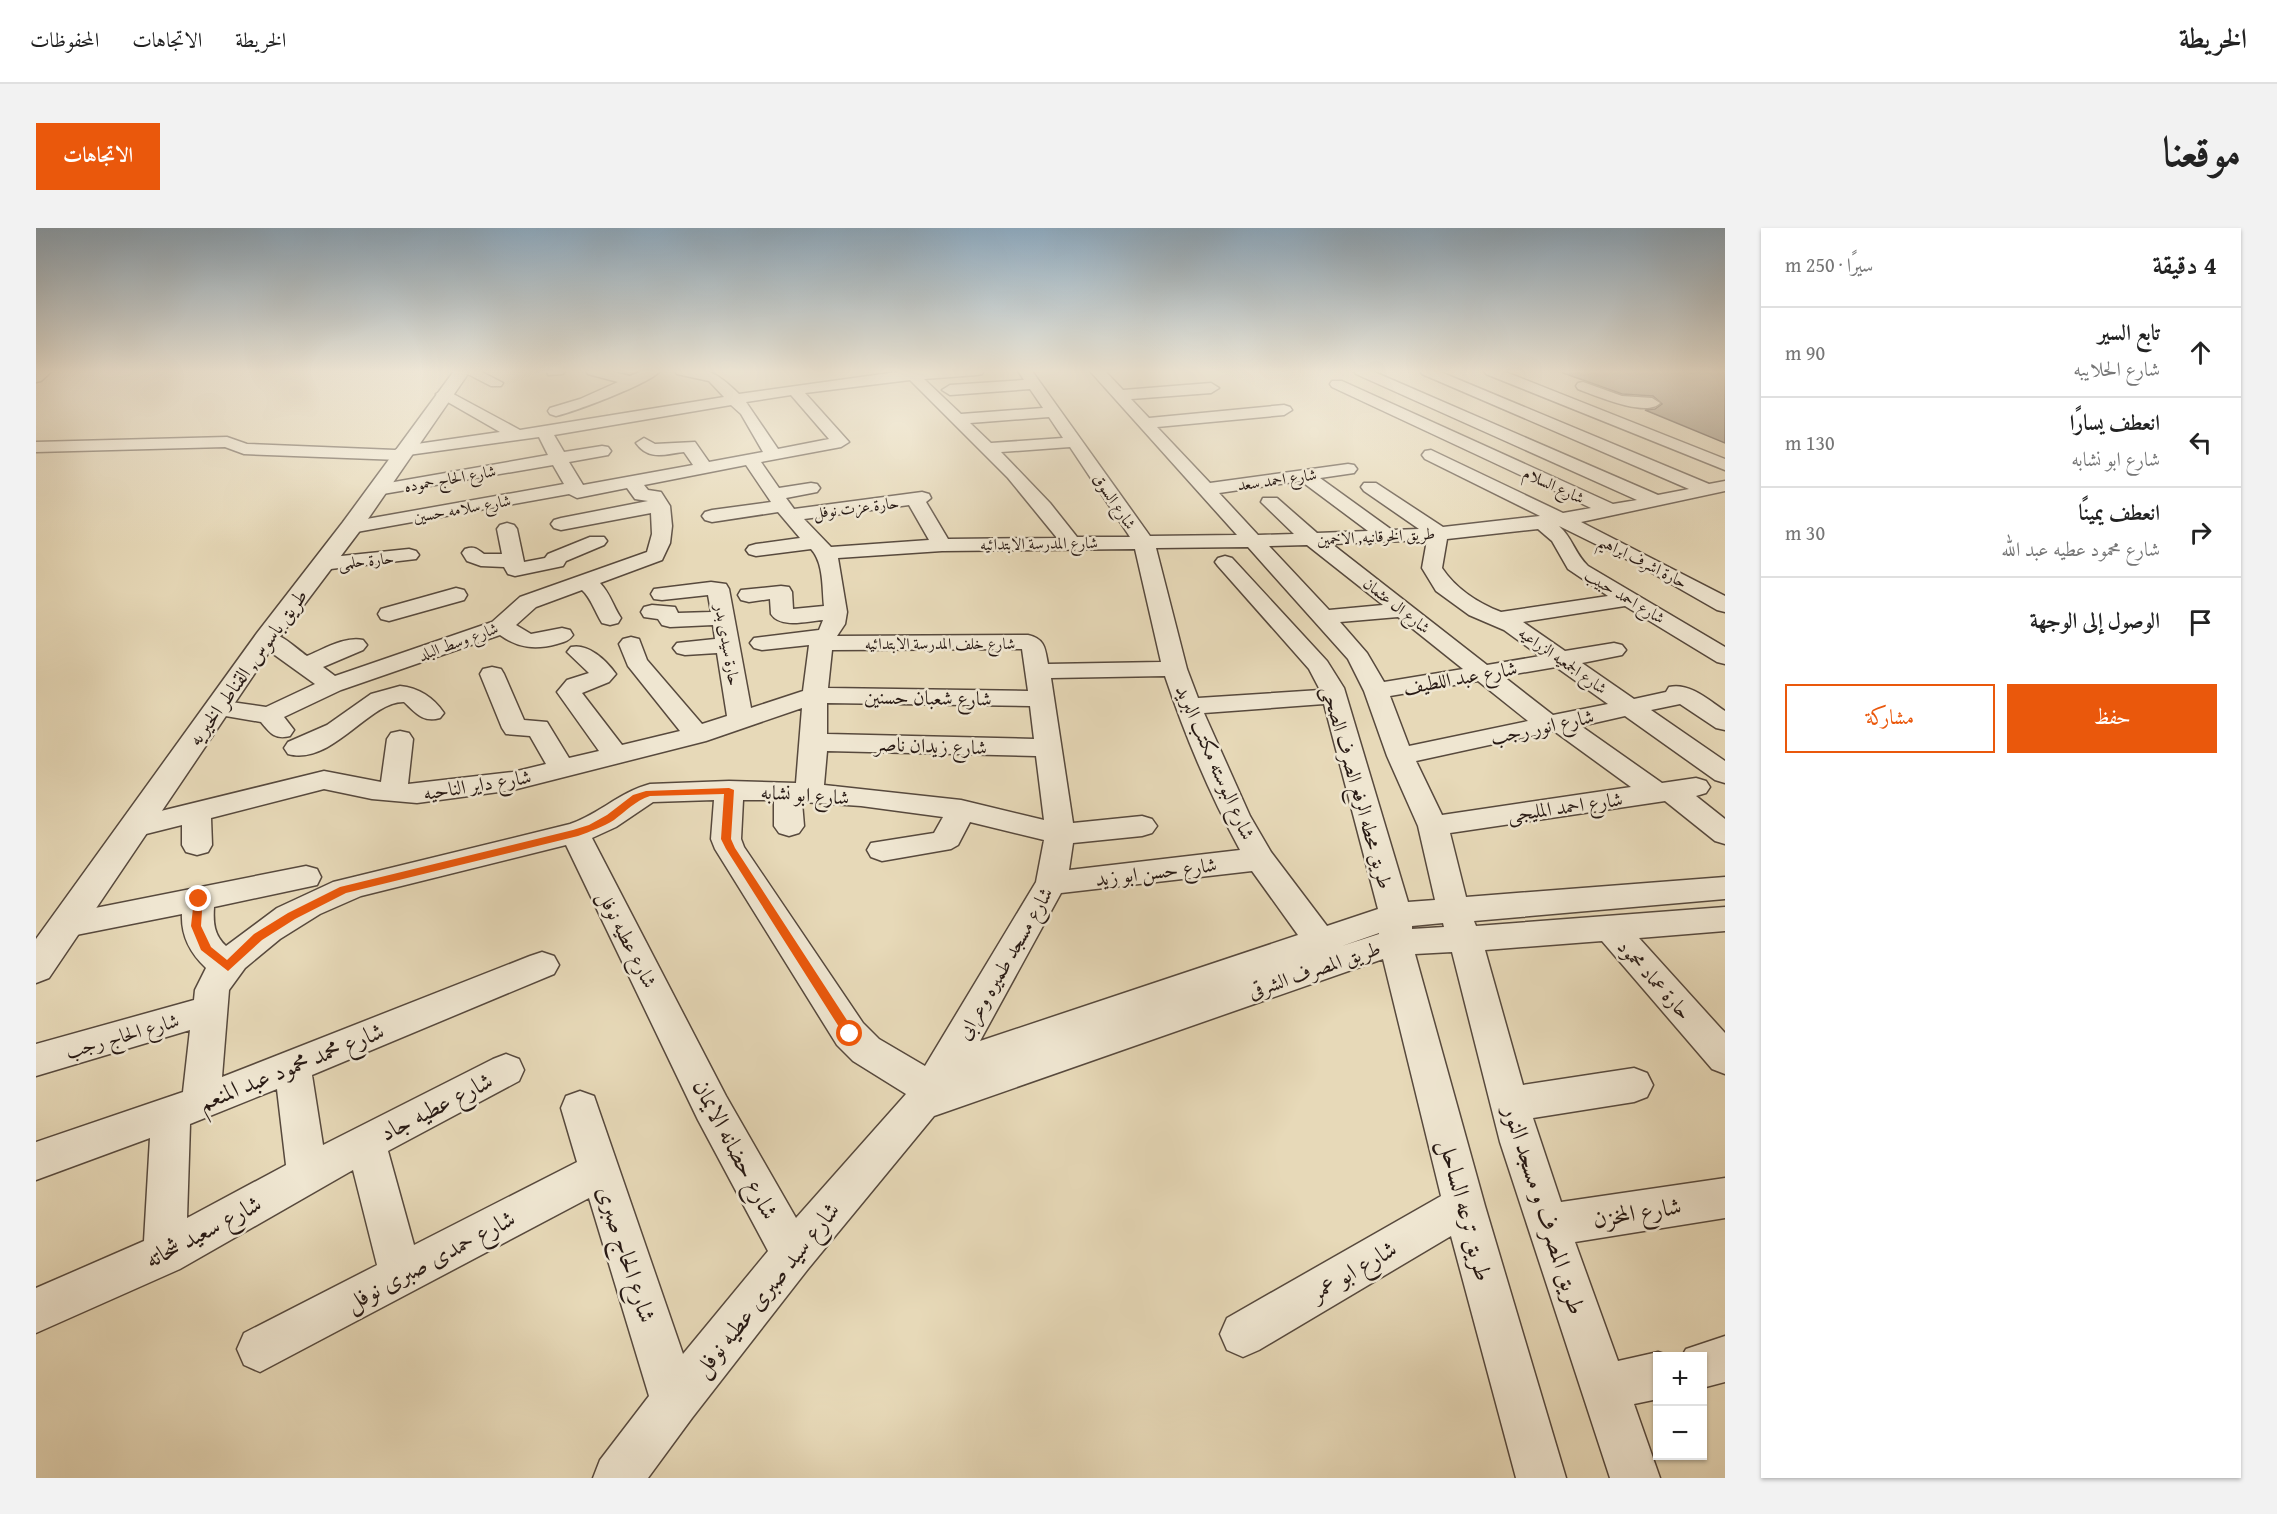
<!DOCTYPE html>
<html lang="ar">
<head>
<meta charset="utf-8">
<style>
	:root { --surface:#fff; --page:#f2f2f2; --text:#222; --muted:#767676; --line:#e0e0e0; --accent:#ea580c }
	body { margin:0; font-family:"Gentium Book Plus",Amiri,serif; background:var(--page); color:var(--text); direction:rtl }
	.controls { position:absolute; right:18px; bottom:18px; display:grid; overflow:hidden; border-radius:0px; box-shadow:0 2px 4px #0004 }
	.controls button { width:54px; height:54px; display:grid; place-items:center; padding:0; border:0; border-bottom:2px solid var(--line); background:var(--surface); color:var(--text); font:30px sans-serif }
	.stop { position:absolute; width:18px; height:18px; margin:-14px; border:4px solid #ea580c; border-radius:50%; background:#fff }
	.stop.end { background:#ea580c; border-color:#fff; box-shadow:0 2px 6px #0008 }
	.list { margin:0; padding:0; list-style:none }
	h2 { display:flex; justify-content:space-between; align-items:center; height:78px; margin:0; padding:0 24px; font-size:26px }
	h2 small { font-size:20px; font-weight:400; color:var(--muted) }
	.list li { display:grid; grid-template-columns:39px 1fr auto; gap:18px; align-items:center; box-sizing:border-box; height:90px; padding:0 24px; border-top:2px solid var(--line) }
	.list b { display:block; font-size:22px; white-space:nowrap }
	.list p { margin:0; font-size:20px; white-space:nowrap; color:var(--muted) }
	.list em { font-size:20px; font-style:normal; color:var(--muted) }
	.actions { display:flex; gap:12px; padding:18px 24px }
	.actions a { flex:1; padding:14px 0; border:2px solid var(--accent); border-radius:0px; text-align:center; font-size:21px; color:var(--accent) }
	.actions .main { background:var(--accent); color:#fff }
	.icon { flex:none; width:33px; height:33px; fill:none; stroke:currentColor; stroke-width:2; stroke-linecap:round; stroke-linejoin:round }
	.map { position:relative; flex:none; width:1689px; height:1250px; overflow:hidden; direction:ltr; border-radius:0px }
	header { display:flex; align-items:center; gap:36px; box-sizing:border-box; height:84px; padding:0 30px; background:var(--surface); border-bottom:2px solid var(--line) }
	header strong { font-size:28px }
	nav { display:flex; gap:33px; margin-inline-start:auto; font-size:21px }
	.intro { display:flex; align-items:center; justify-content:space-between; box-sizing:border-box; height:144px; padding:0 36px }
	h1 { margin:0; font-size:42px }
	.button { padding:15px 27px; border-radius:0px; background:var(--accent); color:#fff; font-size:21px; font-weight:700 }
	main { display:flex; gap:36px; padding:0 36px }
	aside { flex:1; background:var(--surface); border-radius:0px; box-shadow:0 2px 4px #0004 }
	.map>svg:first-child { display:block }
	.building { fill:#8b7d69; stroke:#271914; stroke-width:1.5 }
	.lines { fill:none; stroke-linecap:round; stroke-linejoin:round }
	.minor-casing { stroke:#57493d; stroke-width:3 }
	.tertiary-casing { stroke:#57493d; stroke-width:3 }
	.minor { fill:#efe6d1; fill-rule:evenodd }
	.tertiary { fill:#efe6d1; fill-rule:evenodd }
	.route { fill:#ea580c }
	.labels { text-anchor:middle; dominant-baseline:central; stroke-width:5; stroke-linejoin:round; paint-order:stroke }
	.far-street-label { font-size:16px; fill:#271914; stroke:#efe6d1 }
	.street-label { font-size:20px; fill:#271914; stroke:#efe6d1 }
	.near-street-label { font-size:24px; fill:#271914; stroke:#efe6d1 }
</style>
</head>
<body>
<header>
<strong>الخريطة</strong>
<nav><a>الخريطة</a><a>الاتجاهات</a><a>المحفوظات</a></nav>
</header>
<div class="intro"><h1>موقعنا</h1><a class="button">الاتجاهات</a></div>
<main>
<aside>
<h2>4 دقيقة<small>سيرًا · 250 m</small></h2>
<ul class="list">
<li><svg class="icon" aria-label="ahead" viewBox="0 0 24 24"><path d="M12 20V5M6 11l6-6 6 6"/></svg><div><b>تابع السير</b><p>شارع الحلايبه</p></div><em>90 m</em></li>
<li><svg class="icon" aria-label="left" viewBox="0 0 24 24"><path d="M17 20v-9H6M10 6l-5 5 5 5"/></svg><div><b>انعطف يسارًا</b><p>شارع ابو نشابه</p></div><em>130 m</em></li>
<li><svg class="icon" aria-label="right" viewBox="0 0 24 24"><path d="M7 20v-9h11M14 6l5 5-5 5"/></svg><div><b>انعطف يمينًا</b><p>شارع محمود عطيه عبد الله</p></div><em>30 m</em></li>
<li><svg class="icon" aria-label="arrive" viewBox="0 0 24 24"><path d="M6 21V4h12l-3 4 3 4H6"/></svg><div><b>الوصول إلى الوجهة</b></div></li>
</ul>
<div class="actions"><a class="main">حفظ</a><a>مشاركة</a></div>
</aside>
<div class="map">
<svg width="1689" height="1250" viewBox="0 0 1689 1250">
	<rect width="100%" height="100%" fill="#e7d9b8"/>
	<filter id="stains"><feTurbulence type="fractalNoise" baseFrequency=".00333" numOctaves="4"/><feColorMatrix values="0 0 0 0 .2 0 0 0 0 .09 0 0 0 0 .02 0 0 0 .5 -.17"/></filter>
	<radialGradient id="worn" r=".72"><stop offset=".6" stop-color="#630" stop-opacity="0"/><stop offset="1" stop-color="#630" stop-opacity=".3"/></radialGradient>
	<polygon class="building" points="1527,142 1689,142 1689,215 1609,182 1619,181 1626,176 1617,168 1586,166 1527,145"/>
	<g class="lines">
		<defs>
			<g id="minor">
				<polygon points="1,143 16,143 5,153 0,154"/>
				<polygon points="426,143 444,143 467,155 465,158 455,158"/>
				<polygon points="511,143 529,143 527,146 512,147"/>
				<path d="M 550,143 L 573,143 L 594,148 L 606,143 L 624,143 C 613,156 540,183 520,188 L 514,186 L 512,183 L 514,180 L 544,171 L 582,154 L 552,146 Z"/>
				<path d="M 639,143 C 672,139 680,144 703,166 L 868,143 L 948,143 L 946,146 L 941,147 L 888,151 L 925,186 L 1007,180 L 994,161 L 914,167 L 906,162 L 914,157 L 988,152 L 982,143 L 996,143 L 1114,308 L 1201,307 L 1054,143 L 1069,143 L 1087,162 L 1175,155 L 1183,160 L 1175,165 L 1095,171 L 1113,190 L 1248,177 L 1254,179 L 1256,182 L 1248,187 L 1121,199 L 1174,255 L 1312,236 L 1318,237 L 1321,241 L 1318,245 L 1284,250 L 1356,302 L 1383,301 L 1328,263 L 1325,259 L 1328,255 L 1340,255 L 1407,299 L 1504,288 L 1389,231 L 1386,227 L 1389,223 L 1395,222 L 1527,285 L 1555,280 L 1296,159 L 1294,156 L 1296,153 L 1306,153 L 1577,276 L 1601,272 L 1320,146 L 1318,143 L 1336,143 L 1622,267 L 1653,261 L 1386,146 L 1384,143 L 1402,143 L 1673,256 L 1689,253 L 1689,263 L 1545,294 L 1689,368 L 1689,384 L 1681,382 L 1604,338 L 1523,298 C 1536,309 1539,326 1552,338 L 1689,419 L 1689,436 L 1681,434 L 1589,378 L 1487,394 L 1529,423 L 1578,415 L 1586,417 L 1590,422 L 1586,427 L 1546,435 L 1598,471 L 1630,464 L 1633,459 C 1653,454 1673,472 1689,483 L 1689,502 L 1680,500 L 1644,476 L 1615,482 L 1689,533 L 1689,555 L 1679,552 L 1589,488 L 1545,498 L 1626,555 L 1660,550 L 1670,553 L 1674,559 L 1670,565 L 1660,568 L 1689,591 L 1689,616 L 1679,613 L 1629,573 L 1414,605 L 1430,669 L 1689,649 L 1689,671 L 1438,693 L 1440,698 L 1689,679 L 1689,703 L 1603,710 L 1689,805 L 1689,846 L 1676,841 L 1566,713 L 1449,722 L 1487,857 L 1598,840 L 1611,845 L 1617,857 L 1611,869 L 1598,874 L 1497,890 L 1525,974 L 1689,950 L 1689,990 L 1539,1014 L 1582,1133 L 1622,1124 L 1634,1128 L 1622,1128 L 1622,1171 L 1598,1176 L 1624,1250 L 1574,1250 L 1464,914 L 1416,724 L 1379,726 L 1449,978 L 1530,1250 L 1480,1250 L 1415,1008 L 1223,1122 L 1207,1129 L 1191,1122 L 1184,1106 L 1191,1090 L 1405,968 L 1347,731 L 898,888 L 772,1041 L 656,1190 L 612,1250 L 557,1250 L 564,1232 L 613,1168 L 553,970 L 224,1144 L 208,1137 L 201,1121 L 208,1105 L 341,1037 L 317,942 L 144,1041 L 0,1105 L 0,1060 L 108,1013 L 114,910 L 0,952 L 0,914 L 147,864 L 154,802 L 0,848 L 0,816 L 158,772 L 159,762 L 170,740 C 154,725 145,708 146,686 L 30,709 L 19,706 L 14,697 L 19,688 L 270,638 L 281,641 L 285,649 L 281,657 L 178,679 C 177,695 178,707 190,718 L 241,680 L 297,654 L 534,596 C 563,586 584,564 614,556 L 693,553 L 760,555 L 766,480 L 670,513 L 477,562 L 381,575 L 336,571 L 288,561 L 175,590 L 176,617 L 172,624 L 161,627 L 150,624 L 146,617 L 146,597 L 98,609 L 88,606 L 83,599 L 88,592 L 288,543 L 345,554 L 351,511 L 355,505 L 364,503 L 373,505 L 377,511 L 372,556 L 477,544 L 510,536 L 494,508 L 470,506 L 466,500 L 444,446 L 447,441 L 456,439 L 465,441 L 468,446 L 488,492 L 511,494 L 533,530 L 563,523 L 521,464 L 531,452 L 553,445 L 531,424 L 535,419 C 552,415 570,432 580,446 L 573,454 L 546,465 L 586,517 L 644,503 L 592,438 L 583,416 L 587,411 L 595,409 L 603,411 L 611,432 L 666,496 L 691,488 L 681,425 L 649,427 L 641,425 L 637,420 L 641,415 L 679,411 L 677,397 L 634,399 L 626,397 L 622,391 L 608,389 L 605,384 L 608,379 L 616,377 L 639,379 L 642,385 L 675,384 L 672,367 L 626,372 L 618,371 L 615,366 L 618,361 L 675,354 L 690,356 L 693,361 L 715,480 L 767,463 L 773,417 L 726,422 L 718,420 L 714,415 L 718,410 L 783,402 L 787,392 C 772,393 745,401 735,386 L 734,371 L 713,374 L 705,372 L 702,367 L 705,362 L 745,358 L 753,359 L 756,364 L 757,381 L 788,378 C 786,360 788,335 775,321 L 720,328 L 713,326 L 710,322 L 713,318 L 720,316 L 764,310 L 742,284 L 676,294 L 669,292 L 666,288 L 669,284 L 676,282 L 735,274 L 710,237 L 608,257 L 612,262 L 625,264 L 634,278 L 636,298 L 634,315 L 626,332 L 564,355 C 574,365 577,378 585,390 L 582,395 L 574,397 L 566,395 C 559,384 555,370 546,362 L 500,379 L 480,397 L 495,406 L 526,400 L 534,402 L 537,407 C 533,413 528,414 521,416 C 499,422 482,420 464,407 L 305,462 L 248,489 L 258,502 L 254,508 C 239,512 234,505 225,494 L 172,485 L 168,480 L 172,475 L 181,472 L 230,479 L 279,456 L 222,415 L 218,410 L 222,405 C 241,400 257,418 271,428 C 288,421 309,408 327,412 L 331,417 L 327,422 L 287,439 L 299,448 L 456,394 L 484,369 L 611,324 L 616,306 L 615,285 L 525,302 L 518,300 L 515,296 L 518,292 L 525,290 L 612,273 L 599,271 L 591,260 L 541,270 L 533,266 L 315,305 L 308,303 L 305,299 L 308,295 L 528,256 L 517,237 L 341,267 L 335,266 L 332,262 L 335,258 L 341,257 L 512,227 L 503,209 L 372,227 L 364,232 L 208,226 L 189,219 L 0,224 L 0,214 L 191,209 L 211,216 L 359,222 L 367,218 L 464,204 L 403,169 L 400,166 L 408,161 L 484,202 L 688,169 L 673,153 L 641,146 ZM 874,152 L 972,250 L 1021,310 L 912,311 L 890,274 L 895,270 L 893,266 L 886,264 L 758,281 L 750,270 L 781,264 L 784,260 L 781,256 L 775,255 L 743,260 L 725,234 L 805,219 L 813,214 L 769,165 ZM 755,167 L 793,211 L 742,221 L 710,174 ZM 695,177 L 705,186 L 727,224 L 673,234 L 659,214 L 619,216 L 608,210 L 600,215 C 613,233 629,226 648,224 L 657,237 L 547,257 L 533,234 L 572,227 L 575,223 L 572,219 L 566,218 L 528,224 L 518,207 ZM 1013,189 L 1027,210 L 955,215 L 934,195 ZM 1034,219 L 1094,309 L 1041,309 L 1014,275 L 965,224 ZM 1265,253 L 1332,303 L 1281,305 L 1241,270 L 1227,270 L 1225,274 L 1258,306 L 1222,307 L 1183,265 ZM 873,277 L 893,312 L 795,319 L 768,291 ZM 1502,301 L 1516,313 L 1532,341 L 1572,368 L 1465,384 C 1442,375 1420,361 1406,340 L 1411,311 ZM 1391,312 L 1386,340 L 1400,363 L 1433,387 L 1468,402 L 1504,428 L 1451,437 L 1296,316 ZM 1271,317 L 1347,377 L 1293,382 L 1233,318 ZM 1212,319 L 1312,431 L 1328,463 L 1351,528 L 1382,598 L 1399,672 L 1372,674 L 1308,460 L 1291,433 L 1196,330 L 1189,328 L 1182,330 L 1179,334 L 1182,338 L 1273,441 L 1284,462 L 1162,470 L 1151,441 L 1120,320 ZM 1099,321 L 1125,434 L 1012,436 C 1009,420 1009,411 992,407 L 801,408 L 809,396 L 811,384 L 802,330 L 906,323 ZM 1362,389 L 1427,441 L 1348,454 L 1331,425 L 1304,394 ZM 986,421 L 992,463 L 792,460 L 796,422 ZM 1520,439 L 1572,476 L 1517,487 L 1467,448 ZM 1129,448 C 1149,508 1174,567 1204,622 L 1033,642 L 1037,615 L 1106,608 L 1116,605 L 1121,598 L 1116,591 L 1106,588 L 1037,595 L 1015,450 ZM 1442,453 L 1492,493 L 1373,518 L 1354,468 ZM 791,475 L 994,478 L 998,511 L 791,506 ZM 1288,476 L 1342,681 L 1291,698 L 1235,624 L 1214,588 L 1168,485 ZM 1518,503 L 1595,559 L 1406,587 L 1380,533 ZM 791,523 L 1000,528 L 1008,592 L 925,572 L 788,557 ZM 678,572 L 675,611 L 679,621 L 801,817 L 817,833 L 870,866 L 760,990 L 690,868 L 556,610 L 580,599 L 617,574 ZM 707,572 L 738,572 L 738,598 L 743,605 L 753,608 L 763,605 L 768,598 L 766,574 L 825,578 L 907,589 L 898,605 L 835,615 L 831,622 L 835,629 L 846,633 L 915,621 L 922,617 L 934,594 L 1008,612 L 1000,654 L 889,838 L 843,811 L 827,795 L 708,619 L 705,611 ZM 530,617 L 662,892 L 732,1023 L 647,1126 L 558,868 L 544,863 L 530,868 L 525,880 L 541,934 L 378,1017 L 352,923 L 483,853 L 488,842 L 483,831 L 470,826 L 457,831 L 287,917 L 276,847 L 518,746 L 523,737 L 518,728 L 506,724 L 494,728 L 186,849 L 193,762 L 209,740 L 244,711 L 284,686 L 325,668 ZM 1216,643 L 1262,707 L 944,813 L 1025,665 ZM 1407,695 L 1408,699 L 1376,701 L 1376,698 ZM 1343,705 L 1343,706 L 1306,718 ZM 241,861 L 250,937 L 151,990 L 154,896 Z"/>
				<polygon points="1448,143 1467,143 1689,231 1689,242 1450,146"/>
				<path d="M 1547,154 L 1586,168 L 1616,170 L 1624,175 C 1611,190 1558,167 1542,161 L 1540,158 L 1542,155 Z"/>
				<path d="M 471,295 L 478,297 L 481,301 L 488,334 L 509,330 L 512,326 L 554,309 L 568,309 L 571,313 L 568,317 L 530,333 L 527,338 L 479,348 L 472,346 L 468,339 L 445,338 L 431,333 L 426,325 L 429,321 C 439,318 441,321 448,326 L 466,326 L 461,301 L 464,297 Z"/>
				<polygon points="373,321 380,323 383,327 380,331 286,342 279,340 276,336 279,332 286,330"/>
				<polygon points="420,360 428,362 431,367 428,372 353,393 345,391 342,386 345,381"/>
				<path d="M 364,458 C 383,460 397,469 408,485 L 404,490 C 387,495 380,485 368,474 C 333,473 296,538 252,526 L 248,520 L 252,514 L 291,497 L 335,466 Z"/>
				<polygon points="1689,1108 1689,1154 1666,1160 1666,1128 1646,1128 1650,1121"/>
			</g>
			<polygon id="tertiary" points="418,143 434,143 323,304 240,414 13,750 0,755 0,711 221,405 307,294"/>
		</defs>
		<use href="#minor" class="minor-casing"/>
		<use href="#tertiary" class="tertiary-casing"/>
		<use href="#minor" class="minor"/>
		<use href="#tertiary" class="tertiary"/>
	</g>
	<linearGradient id="sky" x2="0" y2="1"><stop stop-color="#8da9be"/><stop offset="0.45" stop-color="#f4eedf"/><stop offset="1" stop-color="#f4eedf" stop-opacity="0"/></linearGradient>
	<rect width="1689" height="318" fill="url(#sky)"/>
	<path class="route" d="M 693,560 L 698,562 L 695,611 L 699,620 L 818,803 L 818,810 L 810,810 L 690,621 L 685,611 L 688,566 L 614,568 C 599,573 590,583 578,592 C 567,599 555,603 542,608 L 310,665 L 259,691 L 226,712 L 192,743 L 165,722 L 155,698 L 158,671 L 163,667 L 167,668 L 165,698 L 175,719 L 191,732 L 218,706 L 252,685 L 304,659 L 537,602 L 553,597 L 571,587 L 597,567 L 610,563 Z"/>
	<g class="labels">
		<g class="far-street-label">
			<text transform="translate(414 250) rotate(-10)">شارع الحاج حموده</text>
			<text transform="translate(1241 251) rotate(-8)">شارع احمد سعد</text>
			<text transform="translate(1518 257) rotate(25)">شارع السلام</text>
			<text transform="translate(1079 273) rotate(56)">شارع السوق</text>
			<text transform="translate(820 279) rotate(-7)">حارة عزت نوفل</text>
			<text transform="translate(426 280) rotate(-10)">شارع سلامه حسين</text>
			<text transform="translate(1340 308) rotate(-3)">طريق الخرقانيه, الاخمين</text>
			<text transform="translate(1003 315) rotate(-1)">شارع المدرسة الابتدائيه</text>
			<text transform="translate(330 332) rotate(-6)">حارة حلمى</text>
			<text transform="translate(1607 333) rotate(27)">حارة اشرف ابراهيم</text>
			<text transform="translate(1589 368) rotate(31)">شارع احمد حبيب</text>
			<text transform="translate(1361 377) rotate(38)">شارع ال عثمان</text>
			<text transform="translate(422 413) rotate(-20)">شارع وسط البلد</text>
			<text x="904" y="415">شارع خلف المدرسة الابتدائيه</text>
			<text transform="translate(692 417) rotate(80)">حارة سيدى بدر</text>
			<text transform="translate(1527 432) rotate(35)">شارع الجمعيه الزراعيه</text>
		</g>
		<g class="street-label">
			<text transform="translate(211 439) rotate(-54)">طريق باسوس, القناطر الخيريه</text>
			<text transform="translate(1424 449) rotate(-10)">شارع عبد اللطيف</text>
			<text transform="translate(892 469) rotate(1)">شارع شعبان حسنين</text>
			<text transform="translate(1506 498) rotate(-12)">شارع انور رجب</text>
			<text transform="translate(895 517) rotate(2)">شارع زيدان ناصر</text>
			<text transform="translate(1180 534) rotate(66)">شارع البوسته مكتب البريد</text>
			<text transform="translate(441 556) rotate(-9)">شارع داير الناحيه</text>
			<text transform="translate(1322 559) rotate(74)">طريق محطه الرفع الصرف الصحى</text>
			<text transform="translate(769 566) rotate(4)">شارع ابو نشابه</text>
			<text transform="translate(1529 578) rotate(-8)">شارع احمد المليجى</text>
			<text transform="translate(1120 643) rotate(-7)">شارع حسن ابو زيد</text>
			<text transform="translate(592 711) rotate(63)">شارع عطيه نوفل</text>
			<text transform="translate(968 735) rotate(-60)">شارع مسجد طميره وعرابى</text>
			<text transform="translate(1278 741) rotate(-19)">طريق المصرف الشرقى</text>
			<text transform="translate(1619 751) rotate(48)">حارة عماد محمود</text>
			<text transform="translate(86 807) rotate(-16)">شارع الحاج رجب</text>
		</g>
		<g class="near-street-label">
			<text transform="translate(255 838) rotate(-22)">شارع محمد محمود عبد المنعم</text>
			<text transform="translate(400 878) rotate(-27)">شارع عطيه جاد</text>
			<text transform="translate(700 921) rotate(62)">شارع حضانه الايمان</text>
			<text transform="translate(1430 982) rotate(75)">طريق ترعه الساحل</text>
			<text transform="translate(1509 982) rotate(72)">طريق المصرف و مسجد النور</text>
			<text transform="translate(1601 984) rotate(-9)">شارع المخزن</text>
			<text transform="translate(167 1003) rotate(-28)">شارع سعيد شحاته</text>
			<text transform="translate(591 1026) rotate(72)">شارع الحاج صبرى</text>
			<text transform="translate(394 1032) rotate(-28)">شارع حمدى صبرى نوفل</text>
			<text transform="translate(1317 1042) rotate(-30)">شارع ابو عمر</text>
			<text transform="translate(730 1061) rotate(-51)">شارع سيد صبرى عطيه نوفل</text>
		</g>
	</g>
	<rect width="100%" height="100%" filter="url(#stains)"/>
	<rect width="100%" height="100%" fill="url(#worn)"/>
</svg>
<div class="controls">
<button>+</button>
<button>−</button>
</div>
<div class="stop" style="left:814px;top:806px"></div>
<div class="stop end" style="left:163px;top:671px"></div>
</div>
</main>
</body>
</html>
